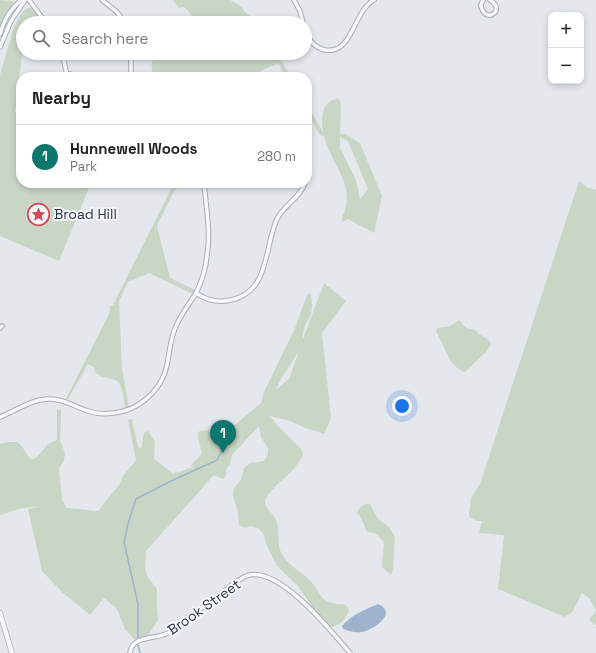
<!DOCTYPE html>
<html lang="en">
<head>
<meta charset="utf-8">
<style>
	:root { --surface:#fff; --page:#f2f2f2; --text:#222; --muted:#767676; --line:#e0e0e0; --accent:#0f766e }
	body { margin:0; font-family:"Space Grotesk",sans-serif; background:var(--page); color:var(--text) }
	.controls { position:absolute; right:12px; top:12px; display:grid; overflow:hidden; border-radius:8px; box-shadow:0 2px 6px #0003 }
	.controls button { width:36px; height:36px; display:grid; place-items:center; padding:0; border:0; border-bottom:1px solid var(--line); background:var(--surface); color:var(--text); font:20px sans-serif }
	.you { position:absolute; left:402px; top:406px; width:14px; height:14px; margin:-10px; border:3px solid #fff; border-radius:50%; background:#1a73e8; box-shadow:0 0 0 6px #1a73e833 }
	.badge { display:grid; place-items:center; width:26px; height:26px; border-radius:50%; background:var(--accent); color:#fff; font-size:13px; font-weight:700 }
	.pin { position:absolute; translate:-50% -33px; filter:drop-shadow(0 1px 2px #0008) }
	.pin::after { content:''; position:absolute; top:21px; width:14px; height:12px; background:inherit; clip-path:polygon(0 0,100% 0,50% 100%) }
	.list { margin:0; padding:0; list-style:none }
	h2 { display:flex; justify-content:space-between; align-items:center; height:52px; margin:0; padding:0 16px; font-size:17px }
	h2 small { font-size:13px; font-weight:400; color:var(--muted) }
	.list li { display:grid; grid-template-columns:26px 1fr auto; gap:12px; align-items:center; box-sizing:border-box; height:64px; padding:0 16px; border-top:1px solid var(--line) }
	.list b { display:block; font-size:15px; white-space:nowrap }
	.list p { margin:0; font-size:13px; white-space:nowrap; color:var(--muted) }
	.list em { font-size:13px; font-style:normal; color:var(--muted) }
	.icon { flex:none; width:22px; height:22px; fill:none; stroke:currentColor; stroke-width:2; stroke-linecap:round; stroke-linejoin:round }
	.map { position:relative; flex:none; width:596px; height:653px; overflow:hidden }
	.search { position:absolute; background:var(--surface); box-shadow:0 2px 6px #0003; left:16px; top:16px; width:296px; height:44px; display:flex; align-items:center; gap:10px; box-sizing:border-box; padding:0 14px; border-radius:22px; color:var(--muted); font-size:15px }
	.panel { position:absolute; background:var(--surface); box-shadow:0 2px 6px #0003; left:16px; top:72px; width:296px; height:116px; border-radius:16px }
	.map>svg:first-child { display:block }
	.green { fill:#c9d6c5; fill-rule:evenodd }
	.water { fill:#9fb4cc }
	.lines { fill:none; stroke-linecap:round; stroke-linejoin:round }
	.stream { stroke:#9fb4cc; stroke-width:1.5 }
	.minor-casing { stroke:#a9aeb7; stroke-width:5.5 }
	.tertiary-casing { stroke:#a9aeb7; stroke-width:6 }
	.minor { stroke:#f7f8fa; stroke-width:3.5 }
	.tertiary { stroke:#f7f8fa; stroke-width:4.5 }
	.labels { text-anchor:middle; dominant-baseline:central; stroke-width:4; stroke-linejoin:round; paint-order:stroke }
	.poi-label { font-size:14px; fill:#2b3445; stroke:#f4f6f9; text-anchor:start }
	.street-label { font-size:14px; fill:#2b3445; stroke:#f4f6f9 }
</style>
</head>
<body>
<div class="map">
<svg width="596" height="653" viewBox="0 0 596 653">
	<rect width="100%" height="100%" fill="#e4e7ec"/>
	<g class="green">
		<polygon points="0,0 14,1 5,16 0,28"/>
		<path d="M 173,0 L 230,0 L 242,7 L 244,11 L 259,23 L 198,23 C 193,18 189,11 184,7 L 179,8 Z"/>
		<polygon points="28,8 32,8 42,21 38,23 23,23 23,46 15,112 21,115 21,183 91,183 59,261 0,236 0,75 14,27 20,16 24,10"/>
		<path d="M 164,53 L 277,53 L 291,77 L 286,77 L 278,63 L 248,77 L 143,77 L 143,73 L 153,73 C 149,61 154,58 164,53 Z"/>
		<path d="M 338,98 L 341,103 L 340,134 L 345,134 L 360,143 L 382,196 L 374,233 L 348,219 L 343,222 L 342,218 C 358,186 331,165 324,136 L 320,135 L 307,113 L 307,105 L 323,132 C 321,118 321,102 338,98 ZM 340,137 L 348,141 L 368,189 L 360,199 L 356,180 L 340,148 Z"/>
		<polygon points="579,181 586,187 596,190 596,625 589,620 596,611 590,599 582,593 573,611 565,617 498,589 504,535 479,533 482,521 477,521 470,518 469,515 471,498 480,484"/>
		<path d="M 174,183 L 178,183 L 157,226 L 170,278 L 197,291 L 195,295 L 149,273 L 128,282 L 119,301 L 122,369 L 129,407 L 125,408 C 124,401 123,389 119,383 C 112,374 96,382 94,367 L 88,364 L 68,399 L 66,399 L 109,314 L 110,306 L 113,305 Z"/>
		<path d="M 324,283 L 346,301 L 322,333 L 331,418 L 324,434 L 306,428 L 290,421 L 270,416 L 278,426 L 302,450 L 303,455 C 300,461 296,466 291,472 C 285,478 265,494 265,502 C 265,508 274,514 276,520 C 280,530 277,540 280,550 C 286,567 307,573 316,588 C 319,592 320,596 325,600 C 330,603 339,605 345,604 L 349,610 C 345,621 338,628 326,627 L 298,586 L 277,566 L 267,546 L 263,533 L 258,528 L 250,526 L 246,528 L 239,525 L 238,512 L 233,496 L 234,488 L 241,480 L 244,468 L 250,463 L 264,461 L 268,454 L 268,448 L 261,437 L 259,426 L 232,455 L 230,464 L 226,470 C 227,474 226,476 223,479 L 214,475 L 146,551 L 145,566 L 147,576 L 157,589 L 157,608 L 158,620 L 149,634 L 137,639 L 134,639 L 125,629 L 117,609 L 104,598 L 90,615 L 62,592 L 42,571 L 28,509 L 40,506 L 22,508 L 0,515 L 0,444 L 8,442 L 17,442 C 24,446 25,454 31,459 L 34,459 L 38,456 L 48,444 L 57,440 L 57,409 L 61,410 L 60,440 L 65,453 L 64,460 L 59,469 L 62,500 L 67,508 L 98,511 L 119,485 L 123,476 L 136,460 L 128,420 L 132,419 L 138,447 L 141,449 L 144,433 L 147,431 L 149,432 L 155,442 L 154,459 L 173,474 L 194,467 L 191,466 C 194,460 199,459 202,453 L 198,438 L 198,432 C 208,428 213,430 218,439 L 261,403 L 264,392 L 295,328 L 307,295 L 310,293 C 312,299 313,307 311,313 C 308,323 302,327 303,339 ZM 299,351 L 289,379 L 276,390 L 281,379 Z"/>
		<polygon points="459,320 466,328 476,330 477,333 489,340 491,344 487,351 466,371 464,372 456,367 451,362 436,331 438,328 450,326"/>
		<polygon points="366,504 370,504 378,519 389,527 395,537 393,569 391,575 382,567 384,542 375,533 367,532 360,516 357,513 361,506"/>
	</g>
	<path class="water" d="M 378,604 C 399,613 373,630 362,632 C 355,633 349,631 343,629 L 342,626 C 353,614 364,610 378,604 Z"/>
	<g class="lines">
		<g class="stream">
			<polyline points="138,638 138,604 124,542 128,524 136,499 169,482 217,460 222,451"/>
			<polyline points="138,645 140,653"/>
		</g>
		<defs>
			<g id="minor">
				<polyline points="29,0 46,23"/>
				<polyline points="102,0 117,12 125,23"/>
				<polyline points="294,0 300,11 303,23"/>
				<path d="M 483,0 C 481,4 480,5 482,9 C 487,23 506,10 490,0"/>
				<path d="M 305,32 C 310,41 314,47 325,50 C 353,55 353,11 374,0"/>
				<path d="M 0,34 C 4,20 10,8 22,0"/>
				<polyline points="0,47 11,21 25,0"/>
				<polyline points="62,53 67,75"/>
				<polyline points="65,77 70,74 77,77"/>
				<polyline points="131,77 131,53"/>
				<path d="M 196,293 C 206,300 218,303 231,300 C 270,292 264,247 277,219 C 284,205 300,198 305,183"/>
				<polyline points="0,328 2,326"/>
				<path d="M 0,417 C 16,411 33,398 51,399 C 65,399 75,407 88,411 C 99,415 112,414 124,411 C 145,405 163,386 167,365 C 170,351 170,337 177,324 C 182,313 190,303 196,293 C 202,281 206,268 207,255 C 211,232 206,207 204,183"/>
				<path d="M 130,653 C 132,634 158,640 170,632 C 177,627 184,620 191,615 C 198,610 205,606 212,601 C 223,593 233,582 246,576 C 278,564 332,632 350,653"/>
			</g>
			<polyline id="tertiary" points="0,613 12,653"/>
		</defs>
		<use href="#minor" class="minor-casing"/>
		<use href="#tertiary" class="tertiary-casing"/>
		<use href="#minor" class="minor"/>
		<use href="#tertiary" class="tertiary"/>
	</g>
	<defs>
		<symbol id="sight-ring" viewBox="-11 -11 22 22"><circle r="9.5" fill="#f4f6f9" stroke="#d1495b" stroke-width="1.5"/><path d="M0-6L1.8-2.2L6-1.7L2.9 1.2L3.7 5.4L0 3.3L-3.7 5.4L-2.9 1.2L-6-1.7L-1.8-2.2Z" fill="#d1495b"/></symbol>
	</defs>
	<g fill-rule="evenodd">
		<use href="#sight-ring" x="26" y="202" width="25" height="25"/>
	</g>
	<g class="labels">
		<g class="poi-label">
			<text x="54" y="214">Broad Hill</text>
		</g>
		<g class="street-label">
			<text transform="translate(204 607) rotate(-35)">Brook Street</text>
		</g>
	</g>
</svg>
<div class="controls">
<button>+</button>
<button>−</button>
</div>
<div class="you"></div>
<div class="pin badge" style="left:223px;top:453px">1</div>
<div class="search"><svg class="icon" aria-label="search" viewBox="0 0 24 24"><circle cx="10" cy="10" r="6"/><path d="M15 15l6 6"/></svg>Search here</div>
<section class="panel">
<h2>Nearby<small></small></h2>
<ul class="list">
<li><span class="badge">1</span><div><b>Hunnewell Woods</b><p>Park</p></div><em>280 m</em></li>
</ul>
</section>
</div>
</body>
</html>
